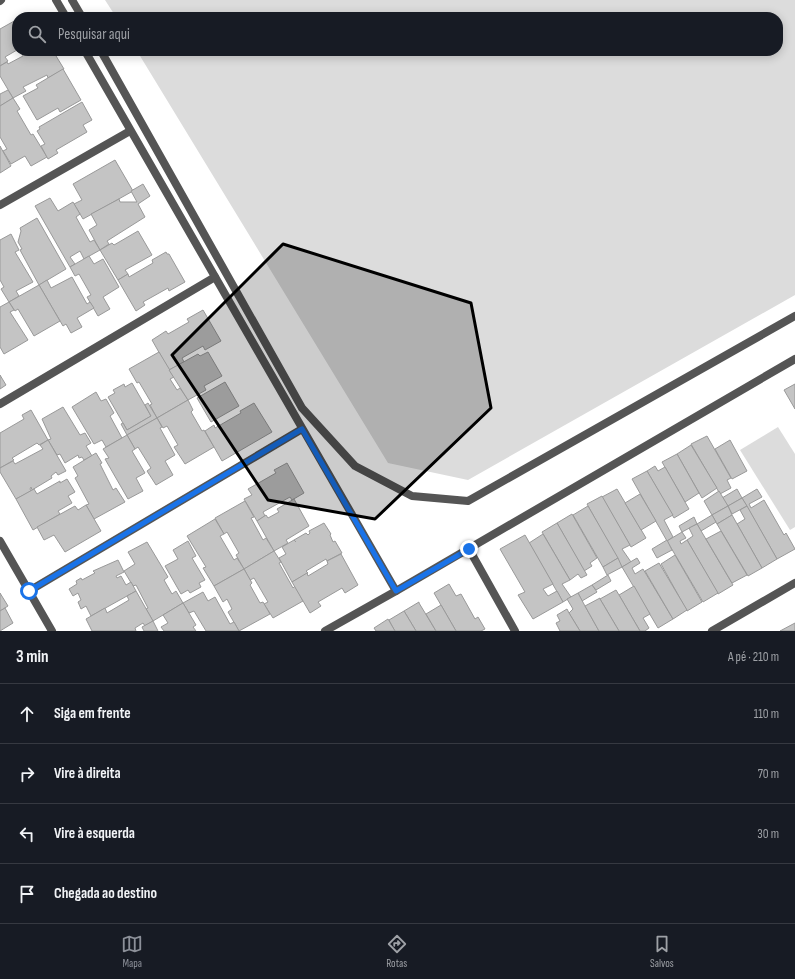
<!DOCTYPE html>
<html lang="pt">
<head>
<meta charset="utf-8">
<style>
	:root { --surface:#171b24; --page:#20242c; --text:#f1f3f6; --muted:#9ea1a6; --line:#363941; --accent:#8c9099 }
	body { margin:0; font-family:"Sofia Sans Condensed",sans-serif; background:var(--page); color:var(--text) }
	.stop { position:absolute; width:12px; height:12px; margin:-9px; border:3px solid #1a73e8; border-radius:50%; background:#fff }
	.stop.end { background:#1a73e8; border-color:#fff; box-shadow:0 1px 4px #0008 }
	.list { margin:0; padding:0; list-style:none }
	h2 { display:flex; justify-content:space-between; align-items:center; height:52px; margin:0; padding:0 16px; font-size:17px }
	h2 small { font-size:13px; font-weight:400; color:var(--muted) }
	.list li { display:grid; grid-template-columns:26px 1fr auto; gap:12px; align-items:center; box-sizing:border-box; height:60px; padding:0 16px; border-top:1px solid var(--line) }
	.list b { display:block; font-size:15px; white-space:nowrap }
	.list em { font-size:13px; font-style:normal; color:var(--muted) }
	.icon { flex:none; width:22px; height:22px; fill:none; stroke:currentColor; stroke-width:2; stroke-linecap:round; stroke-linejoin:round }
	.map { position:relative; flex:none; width:795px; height:631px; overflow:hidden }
	.search { position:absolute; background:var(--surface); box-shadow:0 2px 10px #0003; left:12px; right:12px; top:12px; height:44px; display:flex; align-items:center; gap:10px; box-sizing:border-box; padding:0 14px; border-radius:16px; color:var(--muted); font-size:15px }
	.sheet { height:292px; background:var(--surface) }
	nav { display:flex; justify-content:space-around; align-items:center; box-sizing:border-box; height:56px; border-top:1px solid var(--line); background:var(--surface); font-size:11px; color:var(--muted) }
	nav a { display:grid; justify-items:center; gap:2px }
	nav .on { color:var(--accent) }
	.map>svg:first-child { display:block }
	.green { fill:#dcdcdc }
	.building { fill:#c4c4c4; stroke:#999 }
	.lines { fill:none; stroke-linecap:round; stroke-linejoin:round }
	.minor { stroke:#555; stroke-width:8 }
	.tertiary { stroke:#555; stroke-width:8 }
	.route { stroke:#1a73e8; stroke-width:5 }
	.marked { fill:#000; fill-opacity:0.2; stroke:#000; stroke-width:3; stroke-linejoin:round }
</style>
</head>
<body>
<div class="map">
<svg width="795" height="631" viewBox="0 0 795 631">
	<rect width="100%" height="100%" fill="#fff"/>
	<g class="green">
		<polygon points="105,0 795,0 795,295 468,480 388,463 137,51 778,51 778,17 116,17"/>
		<polygon points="778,427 795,454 795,527 790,530 740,450"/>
	</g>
	<g class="building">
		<polygon points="16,20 17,22 17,50 5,57 8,61 0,66 0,29"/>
		<polygon points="25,51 53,51 64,69 48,78 47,75 23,87 26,91 13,98 0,76 0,66 7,62 8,64 23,56 22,53"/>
		<polygon points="63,69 81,100 60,112 58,108 37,120 23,96 38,88 36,85"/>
		<polygon points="8,90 13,98 0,106 0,94"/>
		<polygon points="13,98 20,109 17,111 31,135 33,134 47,157 31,166 25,156 11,164 3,151 7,149 0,137 0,106"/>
		<polygon points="82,102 92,120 83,125 87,132 56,150 58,153 48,159 41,146 45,144 37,131 40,129 39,127"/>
		<polygon points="0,146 11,166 0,173"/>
		<polygon points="115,160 133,191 83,219 74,204 82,200 73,184"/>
		<polygon points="143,184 150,196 138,204 145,217 107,241 109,244 100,250 89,230 97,225 91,214 119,199 120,202 137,202 131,191"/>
		<polygon points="50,198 58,211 73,202 80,214 76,217 90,242 94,240 100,250 84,259 80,251 70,257 75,264 70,267 35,206"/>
		<polygon points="37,218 66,269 39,285 20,250 22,249 18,242 21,231 20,228"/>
		<polygon points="138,231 152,255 125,270 128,274 118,280 100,250 112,243 114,245"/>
		<polygon points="11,234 19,250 15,252 33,282 16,291 19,296 9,302 1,289 4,287 0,280 0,240"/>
		<polygon points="166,252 167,254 169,254 185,282 169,291 168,288 143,302 145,305 136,311 118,280 128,274 129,277 153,263 152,260"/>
		<polygon points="89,256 94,264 103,259 119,287 103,297 110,309 98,316 87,297 91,295 79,274 75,276 70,267"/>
		<polygon points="72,277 87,304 90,302 94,308 77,318 82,327 71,333 66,324 63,326 39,285 47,280 51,288"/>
		<polygon points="39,285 60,321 34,336 18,309 15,311 9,302"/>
		<polygon points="9,302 14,310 10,312 28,340 4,354 0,347 0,307"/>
		<polygon points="203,310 221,341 205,350 203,346 182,358 184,362 169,370 152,340 166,331 168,334 189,322 187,319"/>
		<polygon points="159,352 174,377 170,379 177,390 180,388 188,400 157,418 150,405 152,404 139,382 137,383 129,369"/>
		<polygon points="208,352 222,376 204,386 206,390 188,400 169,370 198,354 200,356"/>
		<polygon points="0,375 6,385 0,389"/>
		<polygon points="225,382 239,406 211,422 197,398"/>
		<polygon points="132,383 151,416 127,430 108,397 115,393 113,390 124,384 125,387"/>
		<polygon points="795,384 795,409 784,390"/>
		<polygon points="96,392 101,401 106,399 114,413 110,416 122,438 106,447 102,440 94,444 72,407"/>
		<polygon points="188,400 193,410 191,412 202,431 204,430 214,447 185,464 174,447 178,445 167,426 163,428 157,418"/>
		<polygon points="148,403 157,418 127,435 121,424 123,423 127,430 151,416 145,405"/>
		<polygon points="254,403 272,432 222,461 205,431 214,425 215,428 241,413 240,411"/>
		<polygon points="63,407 80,435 85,433 91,443 86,446 92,456 84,460 82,457 79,458 78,455 65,463 60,454 57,455 48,440 51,439 42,419"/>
		<polygon points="31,410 48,440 39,445 37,443 12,458 14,460 0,468 0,433 24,419 22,415"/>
		<polygon points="157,418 162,427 160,428 175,455 165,461 173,475 156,485 147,471 151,468 138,447 135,449 127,435"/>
		<polygon points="127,435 135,449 132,451 145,473 136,478 143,491 128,499 105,459 109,458 103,449"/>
		<polygon points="707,436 731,478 727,480 731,488 720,494 691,444"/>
		<polygon points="48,440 66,471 58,475 56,472 51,476 52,478 32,490 31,487 30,489 31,491 16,499 0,472 0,468 13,461 15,464 43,449 40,445"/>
		<polygon points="730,440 747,471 732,479 715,449"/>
		<polygon points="691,445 717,488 702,498 677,454"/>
		<polygon points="96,453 102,463 100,464 113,490 116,488 125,502 94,519 86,505 89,504 75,478 78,476 73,467"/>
		<polygon points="677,454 699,493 685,502 662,462"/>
		<polygon points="287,463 304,493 292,500 290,497 263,512 265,516 257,521 244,499 252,495 248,489 276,473 274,470"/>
		<polygon points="655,466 658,471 665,467 689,509 674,518 647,471"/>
		<polygon points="647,471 673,515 664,520 673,537 667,541 632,479"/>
		<polygon points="67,479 75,492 68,496 72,503 58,511 60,514 33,530 16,499 34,489 37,494 60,481 60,483"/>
		<polygon points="617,489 646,538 631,547 602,497"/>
		<polygon points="737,489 742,498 728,506 722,498"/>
		<polygon points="757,489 762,497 749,504 751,508 764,500 784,535 786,533 795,549 777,559 742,498"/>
		<polygon points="719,491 728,506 712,515 704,501"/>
		<polygon points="640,494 656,521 641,530 625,503"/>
		<polygon points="602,496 630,545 622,549 631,562 622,567 587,504"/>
		<polygon points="742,498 747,506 732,514 728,506"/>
		<polygon points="294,499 309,526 286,540 288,543 274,551 257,521 266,515 268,518 279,512 277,509"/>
		<polygon points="245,501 254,517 251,518 263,540 266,538 274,551 244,569 236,555 239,553 227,532 224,534 215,518"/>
		<polygon points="86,505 101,531 65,552 54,535 44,540 37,527 75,506 78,510"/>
		<polygon points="588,506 618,558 603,567 573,515"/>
		<polygon points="728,506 732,515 717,524 712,515"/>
		<polygon points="747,506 777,559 762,568 737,524 745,519 740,510"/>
		<polygon points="572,514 597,558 590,563 592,566 584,571 557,523"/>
		<polygon points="712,515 716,522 701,531 697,524"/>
		<polygon points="732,515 762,568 748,576 717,524"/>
		<polygon points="694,517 697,524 682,532 679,526"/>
		<polygon points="215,519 224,534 220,536 234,560 237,558 244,569 214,586 203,568 206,567 187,536"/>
		<polygon points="324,523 331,534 330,535 333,542 335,541 342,553 327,561 326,559 306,571 308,573 292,582 279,558 286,554 282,547 294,540 296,542 294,540 306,533 308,535 310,533 309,531"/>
		<polygon points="557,523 587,575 581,578 578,574 570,580 542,532"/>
		<polygon points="697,524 733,585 718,594 687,540 693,536 689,528"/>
		<polygon points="721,531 747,575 732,583 706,539"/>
		<polygon points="682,532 686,538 680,541 681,544 687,540 718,593 703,602 667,541"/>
		<polygon points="543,534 570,580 562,584 571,597 563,602 529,543"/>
		<polygon points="525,535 553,584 543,589 548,596 557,591 563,602 533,619 518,595 525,592 500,549"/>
		<polygon points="667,540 672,550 657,558 652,549"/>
		<polygon points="188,541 196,556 192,558 205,580 199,583 201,587 190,593 188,590 181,594 165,566 178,559 173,550"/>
		<polygon points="147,542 168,577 164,580 172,594 176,591 183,603 153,621 146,609 148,608 136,585 133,586 124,571 135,564 128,552"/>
		<polygon points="274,551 281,562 279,563 293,588 295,586 303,601 273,618 264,604 268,602 254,578 250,580 244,569"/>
		<polygon points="341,554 358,585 345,593 342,588 318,602 321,606 310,613 292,582 307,573 308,576 328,564 327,561"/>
		<polygon points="675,555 702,602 687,611 661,564"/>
		<polygon points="618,558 622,567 607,575 603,567"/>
		<polygon points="637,558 640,563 632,568 635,574 643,569 673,619 658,628 622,567"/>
		<polygon points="118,560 124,572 116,576 117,578 121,576 126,585 131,582 136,591 91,616 86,606 81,609 78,602 81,600 78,593 73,596 69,589 77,584 76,581 81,578 82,580 95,573 93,571"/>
		<polygon points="659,563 687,610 673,619 645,571"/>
		<polygon points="244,569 252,583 250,585 260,603 263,602 270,614 239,631 228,612 232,609 227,599 223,602 214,586"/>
		<polygon points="608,575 611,581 596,590 592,585"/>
		<polygon points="449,584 456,596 461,594 475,619 478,617 485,629 481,631 456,631 434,593"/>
		<polygon points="592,585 597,592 582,601 578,593"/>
		<polygon points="634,586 650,614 643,618 649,628 645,631 640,631 619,595"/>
		<polygon points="616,590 619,595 640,631 619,631 600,599"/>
		<polygon points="136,591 153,621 145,626 143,623 135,628 136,631 92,631 86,619 105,608 107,613 129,600 127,596"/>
		<polygon points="203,592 208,601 215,597 230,624 234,622 239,631 206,631 194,611 189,613 183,603"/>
		<polygon points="0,593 8,606 0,611"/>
		<polygon points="578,593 585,606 599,631 580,631 569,613 573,609 567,599"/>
		<polygon points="600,598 600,599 619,631 599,631 585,606"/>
		<polygon points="419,602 419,603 436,631 416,631 404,611"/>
		<polygon points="183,603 196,625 193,627 196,631 164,631 161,627 168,623 163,615"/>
		<polygon points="441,605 456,631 436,631 426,614"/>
		<polygon points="5,608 13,623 0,631 0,611"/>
		<polygon points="567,609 569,613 580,631 560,631 556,623 560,621 557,615"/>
		<polygon points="404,611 416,631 395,631 392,626 389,620"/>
		<polygon points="388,619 395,631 376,631 374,628"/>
		<polygon points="153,621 158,631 144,631 142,627"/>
		<polygon points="795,623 795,631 780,631"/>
	</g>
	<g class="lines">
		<g class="minor">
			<polyline points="72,0 82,17"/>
			<polyline points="0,1 1,0"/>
			<polyline points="101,51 302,408 355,466 412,496 468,501 795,316"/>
			<polyline points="0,205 130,131"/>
			<polyline points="0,404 215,277"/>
			<polyline points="0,541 52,631"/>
			<polyline points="469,549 515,631"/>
			<polyline points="29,591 302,429"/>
			<polyline points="325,631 396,591"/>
			<polyline points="712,631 795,583"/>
		</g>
		<g class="tertiary">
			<polyline points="56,0 66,17"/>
			<polyline points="85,51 396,591 795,359"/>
		</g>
	</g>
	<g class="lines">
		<polyline class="route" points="29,591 302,429 396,591 469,549"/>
	</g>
	<path class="marked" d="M 283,244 L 471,303 L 491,408 L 375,519 L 268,500 L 172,355 Z"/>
</svg>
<div class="stop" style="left:29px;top:591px"></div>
<div class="stop end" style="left:469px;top:549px"></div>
<div class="search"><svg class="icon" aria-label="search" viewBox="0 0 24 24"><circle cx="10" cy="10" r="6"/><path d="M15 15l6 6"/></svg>Pesquisar aqui</div>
</div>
<section class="sheet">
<h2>3 min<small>A pé · 210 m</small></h2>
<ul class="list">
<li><svg class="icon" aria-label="ahead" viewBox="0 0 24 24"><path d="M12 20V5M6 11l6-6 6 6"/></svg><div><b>Siga em frente</b></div><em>110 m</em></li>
<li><svg class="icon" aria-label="right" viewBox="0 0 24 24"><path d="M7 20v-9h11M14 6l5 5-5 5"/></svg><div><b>Vire à direita</b></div><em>70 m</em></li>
<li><svg class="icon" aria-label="left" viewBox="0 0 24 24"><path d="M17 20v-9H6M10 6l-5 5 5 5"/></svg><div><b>Vire à esquerda</b></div><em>30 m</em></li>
<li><svg class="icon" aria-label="arrive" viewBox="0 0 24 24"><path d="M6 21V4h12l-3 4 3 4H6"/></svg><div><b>Chegada ao destino</b></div></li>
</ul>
</section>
<nav>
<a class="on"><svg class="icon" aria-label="map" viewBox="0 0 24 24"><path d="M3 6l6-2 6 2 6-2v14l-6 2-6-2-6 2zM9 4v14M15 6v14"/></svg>Mapa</a>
<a><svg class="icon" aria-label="directions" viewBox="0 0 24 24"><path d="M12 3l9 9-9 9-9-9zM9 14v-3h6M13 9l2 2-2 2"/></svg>Rotas</a>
<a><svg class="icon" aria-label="saved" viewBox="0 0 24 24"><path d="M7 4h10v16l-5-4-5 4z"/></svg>Salvos</a>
</nav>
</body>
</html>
